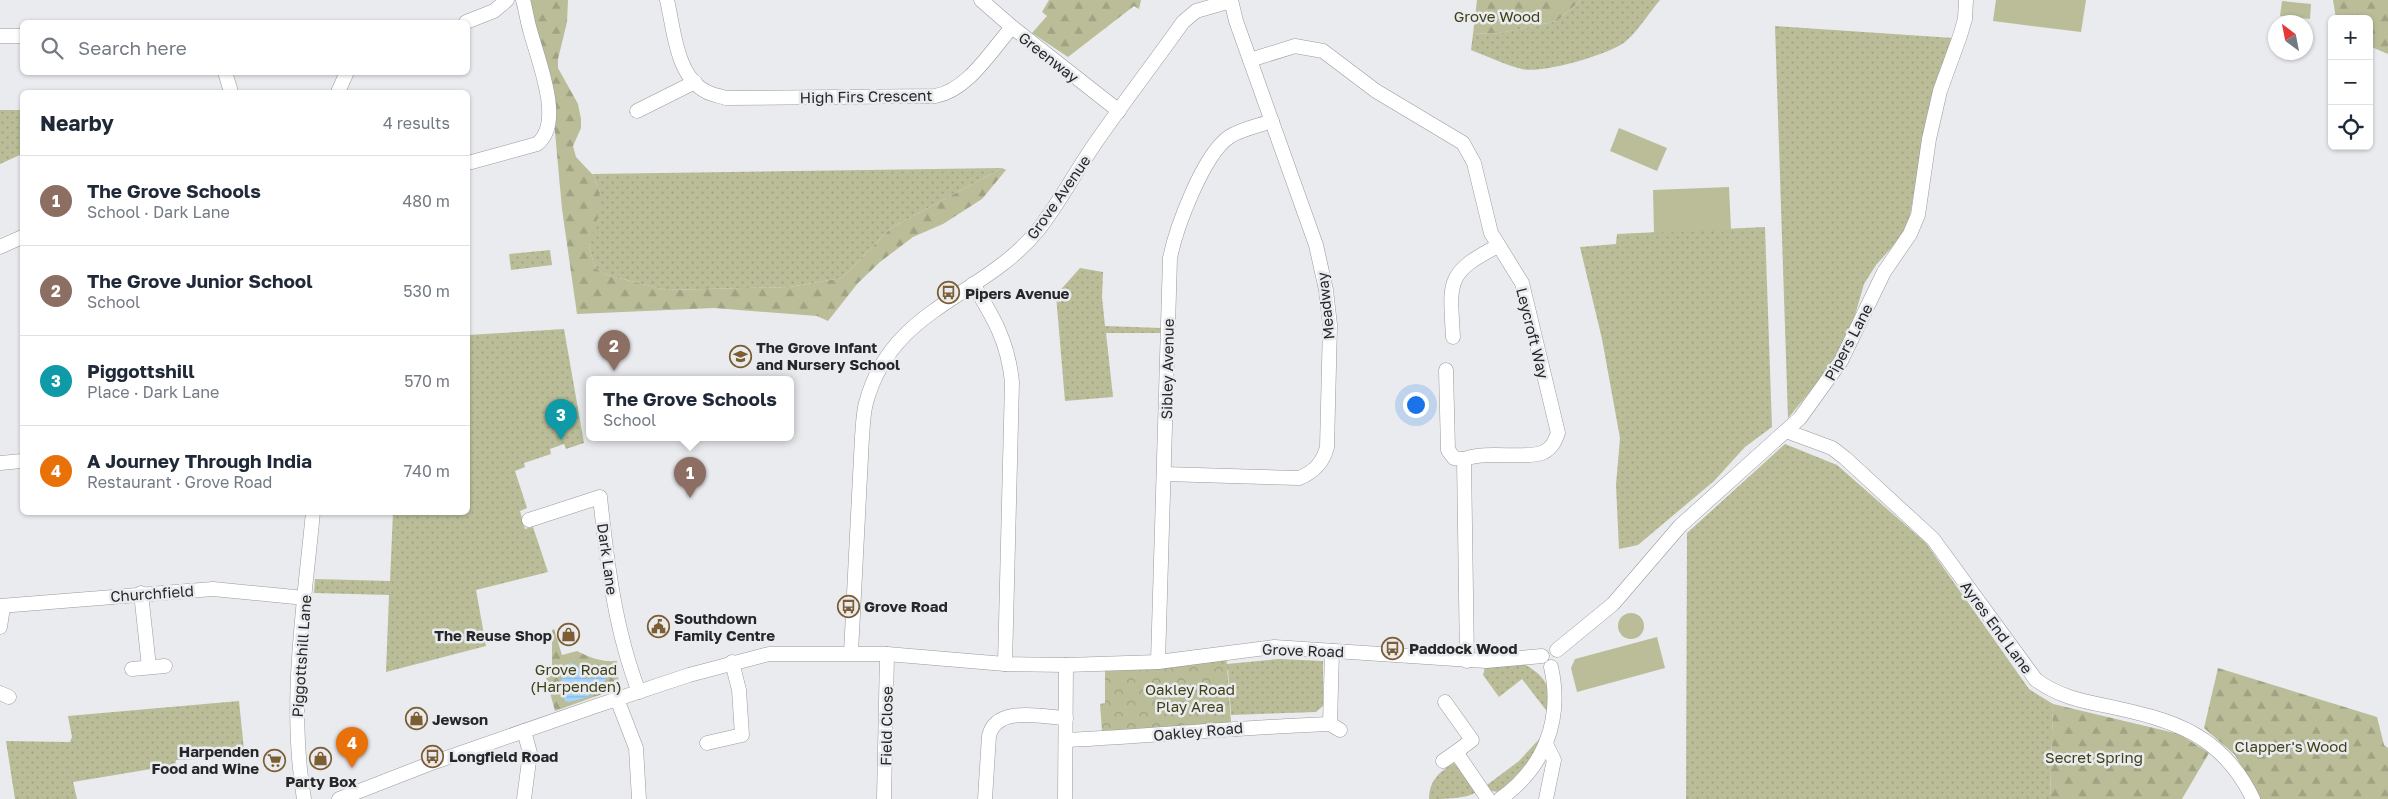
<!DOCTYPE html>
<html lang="en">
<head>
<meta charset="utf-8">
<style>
	:root { --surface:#fff; --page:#f6f6f7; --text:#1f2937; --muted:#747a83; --line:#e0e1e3; --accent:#1a73e8 }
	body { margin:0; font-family:"Golos Text",sans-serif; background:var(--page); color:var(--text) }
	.controls { position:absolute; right:15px; top:15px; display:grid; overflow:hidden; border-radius:8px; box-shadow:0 1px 4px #0004 }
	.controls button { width:45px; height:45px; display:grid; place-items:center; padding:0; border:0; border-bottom:1px solid var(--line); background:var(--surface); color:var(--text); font:25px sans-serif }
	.compass { position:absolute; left:2268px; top:15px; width:45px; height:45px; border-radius:50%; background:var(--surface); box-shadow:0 1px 4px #0004; rotate:328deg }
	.you { position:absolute; left:1415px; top:404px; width:18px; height:18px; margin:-12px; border:4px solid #fff; border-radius:50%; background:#1a73e8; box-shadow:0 0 0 8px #1a73e833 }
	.badge { display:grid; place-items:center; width:32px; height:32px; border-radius:50%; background:var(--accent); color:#fff; font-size:16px; font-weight:700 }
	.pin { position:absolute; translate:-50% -41px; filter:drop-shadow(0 1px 2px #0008) }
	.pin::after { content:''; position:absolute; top:26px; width:18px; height:15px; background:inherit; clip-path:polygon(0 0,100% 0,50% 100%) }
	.popup { position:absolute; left:586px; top:376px; width:208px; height:65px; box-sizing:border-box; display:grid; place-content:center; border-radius:8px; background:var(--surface); filter:drop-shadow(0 1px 4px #0005); font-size:16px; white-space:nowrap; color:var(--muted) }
	.popup b { font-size:19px; color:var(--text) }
	.popup::after { content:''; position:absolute; left:50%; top:100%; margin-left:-10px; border:10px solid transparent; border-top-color:var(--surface) }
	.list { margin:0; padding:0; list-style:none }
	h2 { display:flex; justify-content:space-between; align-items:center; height:65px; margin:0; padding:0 20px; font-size:21px }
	h2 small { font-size:16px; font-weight:400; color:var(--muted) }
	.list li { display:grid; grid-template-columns:32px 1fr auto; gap:15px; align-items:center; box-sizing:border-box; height:90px; padding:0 20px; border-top:1px solid var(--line) }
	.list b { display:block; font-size:19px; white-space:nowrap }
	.list p { margin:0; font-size:16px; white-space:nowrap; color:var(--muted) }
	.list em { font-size:16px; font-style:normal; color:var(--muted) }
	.icon { flex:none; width:28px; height:28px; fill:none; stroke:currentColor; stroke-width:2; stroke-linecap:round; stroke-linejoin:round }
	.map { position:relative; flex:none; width:2388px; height:799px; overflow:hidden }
	.search { position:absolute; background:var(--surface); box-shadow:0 1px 4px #0004; left:20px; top:20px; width:450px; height:55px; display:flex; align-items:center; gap:12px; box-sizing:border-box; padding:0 18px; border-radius:8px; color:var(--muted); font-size:19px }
	.panel { position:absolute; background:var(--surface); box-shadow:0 1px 4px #0004; left:20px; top:90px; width:450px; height:425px; border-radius:8px }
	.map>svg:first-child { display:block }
	.grass { fill:url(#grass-dots) }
	.forest { fill:url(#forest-firs) }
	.park { fill:url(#park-crowns) }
	.pitch { fill:#babd98 }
	.water { fill:url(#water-rules) }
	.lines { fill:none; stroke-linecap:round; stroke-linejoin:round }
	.minor-casing { stroke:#989a9d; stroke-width:15 }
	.minor { stroke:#fff; stroke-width:14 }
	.labels { text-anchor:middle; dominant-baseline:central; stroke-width:5; stroke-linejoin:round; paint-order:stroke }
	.park-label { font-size:15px; fill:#404216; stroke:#e9ebef }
	.street-label { font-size:15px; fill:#262728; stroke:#e9ebef }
	.poi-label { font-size:15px; font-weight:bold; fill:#262728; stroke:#e9ebef; text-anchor:start }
</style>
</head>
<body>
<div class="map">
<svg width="2388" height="799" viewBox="0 0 2388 799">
	<defs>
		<pattern id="grass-dots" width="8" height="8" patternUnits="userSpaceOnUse" patternTransform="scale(1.25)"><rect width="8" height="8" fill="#babd98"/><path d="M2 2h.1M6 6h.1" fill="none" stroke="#a0a283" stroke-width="1.8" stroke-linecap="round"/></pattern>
		<pattern id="forest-firs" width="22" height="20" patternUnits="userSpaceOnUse" patternTransform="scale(1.25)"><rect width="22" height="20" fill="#babd98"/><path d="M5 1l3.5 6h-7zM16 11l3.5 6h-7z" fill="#a0a283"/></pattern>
		<pattern id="park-crowns" width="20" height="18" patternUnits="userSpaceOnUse" patternTransform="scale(1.25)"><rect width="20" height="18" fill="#babd98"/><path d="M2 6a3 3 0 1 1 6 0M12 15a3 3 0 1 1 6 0" fill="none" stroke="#a0a283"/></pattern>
		<pattern id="water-rules" width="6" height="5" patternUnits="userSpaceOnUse" patternTransform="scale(1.25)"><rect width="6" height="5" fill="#a2d5fd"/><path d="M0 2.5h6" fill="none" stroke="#8bb7d9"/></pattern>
	</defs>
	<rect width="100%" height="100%" fill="#e9ebef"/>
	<g class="grass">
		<path d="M 1581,0 L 1660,0 C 1649,13 1638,31 1625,42 C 1608,55 1542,74 1522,69 C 1505,65 1487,56 1471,50 L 1473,34 L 1500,33 L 1557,21 Z"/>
		<polygon points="1775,26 1953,38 1927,114 1910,216 1901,237 1876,265 1864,284 1849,336 1838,358 1788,418"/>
		<polygon points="0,110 22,110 22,154 0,164"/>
		<polygon points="1002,168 891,228 842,278 789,287 666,290 607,275 595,268 589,246 600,192 592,174"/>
		<polygon points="1765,227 1772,427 1745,447 1714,481 1638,545 1619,549 1616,485 1620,438 1602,339 1580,247 1616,244 1617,234"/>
		<polygon points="550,250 552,265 511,270 509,254"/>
		<polygon points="1080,268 1103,272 1102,297 1105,326 1161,328 1161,333 1106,333 1113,397 1065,401 1056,295"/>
		<polygon points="564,329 584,443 566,449 564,444 550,449 551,454 524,463 525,467 515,471 527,508 520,511 525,529 533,527 548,572 476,590 486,646 386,672 389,595 314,593 315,579 390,581 393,513 468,512 468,335"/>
		<polygon points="1785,444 1837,465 1926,543 2029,689 2053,704 2050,799 1686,799 1687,533"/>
		<polygon points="1226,658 1227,664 1279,659 1323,661 1323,706 1316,712 1231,715 1228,670 1105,695 1105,669"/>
		<path d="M 1524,664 C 1547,677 1552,688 1549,714 L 1522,679 L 1499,697 L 1483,675 L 1485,667 Z"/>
		<polygon points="239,701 244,750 218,752 219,758 176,760 175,765 73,782 77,799 15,799 6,741 70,742 72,737 68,716"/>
		<polygon points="1542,736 1531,762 1500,792 1490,791 1487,789 1487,785 1519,761"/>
		<path d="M 1454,763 L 1477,791 C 1469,799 1443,799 1429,799 C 1429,781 1439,772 1454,763 Z"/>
	</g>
	<g class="forest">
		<polygon points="528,0 568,0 567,22 558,59 558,68 578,104 581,119 581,128 573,146 576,157 592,174 600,192 597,220 589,246 595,268 607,275 666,290 789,287 842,278 891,228 1002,168 1006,170 982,199 943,224 913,237 880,262 858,283 828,321 817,316 714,308 577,314 562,209 554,121"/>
		<polygon points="1049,0 1141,0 1139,9 1134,6 1068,57 1032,33 1047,16 1042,12"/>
		<polygon points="1477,0 1581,0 1557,21 1500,33 1473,34"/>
		<polygon points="2333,0 2388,0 2388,54 2369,46 2369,19 2336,19"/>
		<path d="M 554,629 L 562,655 L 577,651 C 591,658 601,662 617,661 L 619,688 L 555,711 L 546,678 L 552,675 L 552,630 Z"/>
		<polygon points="2218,668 2377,717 2384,745 2388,748 2388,799 2259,799 2235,755 2204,728"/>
		<polygon points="2053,704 2179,734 2209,753 2182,799 2050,799"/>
	</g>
	<polygon class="park" points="1227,664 1231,723 1102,731 1100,704 1105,703 1105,672"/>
	<g class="pitch">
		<polygon points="1996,0 2086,0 2081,32 1993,21"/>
		<polygon points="2282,1 2311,4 2310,19 2280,16"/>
		<polygon points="1619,128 1667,148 1657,171 1610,151"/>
		<polygon points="1729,187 1731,230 1654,233 1653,190"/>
		<circle cx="1631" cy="626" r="13"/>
		<polygon points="1657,637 1665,668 1577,692 1571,668 1575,659"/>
	</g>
	<polygon class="water" points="570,663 577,665 586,679 601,676 606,678 606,680 590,691 589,697 569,702 565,701 559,685 563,678 564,668"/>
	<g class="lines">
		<defs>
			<g id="minor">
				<path d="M 667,0 C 674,29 676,77 707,92 C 713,95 720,96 726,98 L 935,96 C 967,91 991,51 1012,27"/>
				<polyline points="981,0 1012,27 1119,111"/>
				<polyline points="466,22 494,11 507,0"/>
				<polyline points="0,36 22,36"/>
				<path d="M 1250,60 L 1295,46 L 1323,51 L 1376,91 L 1463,143 L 1474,163 L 1491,233 L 1522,283 L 1558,433 C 1555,441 1552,448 1544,452 C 1526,460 1488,450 1464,459"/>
				<polyline points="225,72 231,92"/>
				<polyline points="338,92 347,72"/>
				<polyline points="637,111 695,82"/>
				<path d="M 468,163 L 537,144 C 565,123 537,58 530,30 C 527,20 526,10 523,0"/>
				<polyline points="0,247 22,237"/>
				<path d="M 973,284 C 994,318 1008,342 1012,382 L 1005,664"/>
				<path d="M 1453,337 C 1450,282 1445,273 1498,246"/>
				<polyline points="1446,370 1448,450 1454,458 1464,459 1467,661"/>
				<path d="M 1786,431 L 1832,448 L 1845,458 L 1933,539 L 2036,680 C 2058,696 2081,701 2107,706 C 2173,720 2222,734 2253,799"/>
				<polyline points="0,463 22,461"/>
				<path d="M 1164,474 L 1299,478 C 1314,472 1323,463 1327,447 L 1330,325 L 1326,290 L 1316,245 L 1236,21 L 1231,0"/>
				<path d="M 529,520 L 600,497 C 607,563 615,630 639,692"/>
				<polyline points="141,593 149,667"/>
				<polyline points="0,606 213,589 305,598"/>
				<polyline points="0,627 3,607"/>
				<polyline points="1557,650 1613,604 1680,526 1800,418 1841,361 1884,272 1910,234 1918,215 1929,139 1940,91 1960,36 1965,19 1966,0"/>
				<path d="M 851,653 L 862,437 C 863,426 863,414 866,403 C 891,307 983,298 1038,230 C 1059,203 1075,173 1094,145 C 1123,103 1154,63 1183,22 L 1196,11 L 1231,1"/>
				<path d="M 1158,662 L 1170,258 C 1176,228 1203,155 1229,137 C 1241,129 1258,126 1272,121"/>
				<polyline points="132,669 165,666"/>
				<polyline points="0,693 9,697"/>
				<polyline points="617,699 636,748 639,799"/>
				<polyline points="1445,702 1472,740 1456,752"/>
				<polyline points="1330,724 1332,651"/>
				<path d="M 1066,740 C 1154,736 1242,727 1330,724 L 1340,730"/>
				<polyline points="707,743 742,735 739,690 732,662"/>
				<polyline points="1443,761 1456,752 1488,799"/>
				<path d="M 304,799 C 288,704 304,607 313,512"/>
				<polyline points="339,799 429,764 596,706 689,675 769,654 887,654 1005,664 1066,665 1158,662 1274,647 1486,661 1542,656"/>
				<polyline points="524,799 530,753 524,731"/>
				<polyline points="884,799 887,654"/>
				<path d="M 985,799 L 989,736 C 996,705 1042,717 1066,718"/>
				<polyline points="1065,799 1066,665"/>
				<path d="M 1500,799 C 1544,768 1563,720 1551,667"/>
				<polyline points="1546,799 1554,760 1546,744"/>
			</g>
		</defs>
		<use href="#minor" class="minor-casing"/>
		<use href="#minor" class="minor"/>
	</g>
	<defs>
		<symbol id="bus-ring" viewBox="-11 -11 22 22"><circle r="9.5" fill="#e9ebef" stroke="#7d5e33" stroke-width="1.5"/><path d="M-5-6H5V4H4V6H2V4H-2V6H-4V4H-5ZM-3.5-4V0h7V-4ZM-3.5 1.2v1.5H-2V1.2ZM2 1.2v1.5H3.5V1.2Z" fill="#7d5e33"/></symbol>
		<symbol id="school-ring" viewBox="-11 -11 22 22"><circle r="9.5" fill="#e9ebef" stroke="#7d5e33" stroke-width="1.5"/><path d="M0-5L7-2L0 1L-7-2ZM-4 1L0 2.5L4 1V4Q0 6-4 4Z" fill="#7d5e33"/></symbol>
		<symbol id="civic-ring" viewBox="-11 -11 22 22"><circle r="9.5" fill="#e9ebef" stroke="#7d5e33" stroke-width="1.5"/><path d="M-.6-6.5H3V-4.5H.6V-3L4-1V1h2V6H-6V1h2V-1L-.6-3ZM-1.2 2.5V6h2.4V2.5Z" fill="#7d5e33"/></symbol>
		<symbol id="shop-ring" viewBox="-11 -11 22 22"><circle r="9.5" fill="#e9ebef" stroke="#7d5e33" stroke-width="1.5"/><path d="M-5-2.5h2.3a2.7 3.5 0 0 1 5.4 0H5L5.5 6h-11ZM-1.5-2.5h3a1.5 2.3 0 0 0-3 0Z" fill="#7d5e33"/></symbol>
		<symbol id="supermarket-ring" viewBox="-11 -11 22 22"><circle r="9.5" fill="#e9ebef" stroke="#7d5e33" stroke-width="1.5"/><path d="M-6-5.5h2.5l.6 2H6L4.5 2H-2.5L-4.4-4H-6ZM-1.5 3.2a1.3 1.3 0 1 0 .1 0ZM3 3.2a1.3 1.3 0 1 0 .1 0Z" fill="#7d5e33"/></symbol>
	</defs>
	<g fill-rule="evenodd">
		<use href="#bus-ring" x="936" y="280" width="25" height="25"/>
		<use href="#school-ring" x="728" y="344" width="25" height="25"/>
		<use href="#bus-ring" x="836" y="594" width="25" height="25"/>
		<use href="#civic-ring" x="646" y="614" width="25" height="25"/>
		<use href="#shop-ring" x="556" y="622" width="25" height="25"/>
		<use href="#bus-ring" x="1380" y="636" width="25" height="25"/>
		<use href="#shop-ring" x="404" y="706" width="25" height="25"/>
		<use href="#bus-ring" x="420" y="744" width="25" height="25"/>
		<use href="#shop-ring" x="308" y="746" width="25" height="25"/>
		<use href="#supermarket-ring" x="262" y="748" width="25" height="25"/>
	</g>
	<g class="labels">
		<g class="park-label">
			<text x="1497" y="16">Grove Wood</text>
			<text x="576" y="669">Grove Road<tspan x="576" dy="17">(Harpenden)</tspan></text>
			<text x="1190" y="689">Oakley Road<tspan x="1190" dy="17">Play Area</tspan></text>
			<text x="2291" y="746">Clapper's Wood</text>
			<text x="2094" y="757">Secret Spring</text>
		</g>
		<g class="street-label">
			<text transform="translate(1049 57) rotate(38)">Greenway</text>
			<text transform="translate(866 96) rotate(-1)">High Firs Crescent</text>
			<text transform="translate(1058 197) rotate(-55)">Grove Avenue</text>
			<text transform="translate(1325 306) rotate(-96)">Meadway</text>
			<text transform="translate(1533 333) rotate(76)">Leycroft Way</text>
			<text transform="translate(1848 342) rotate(-62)">Pipers Lane</text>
			<text transform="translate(1167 369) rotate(-89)">Sibley Avenue</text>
			<text transform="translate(608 559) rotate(82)">Dark Lane</text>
			<text transform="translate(152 593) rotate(-4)">Churchfield</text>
			<text transform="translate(1997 627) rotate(54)">Ayres End Lane</text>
			<text transform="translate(1303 650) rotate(2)">Grove Road</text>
			<text transform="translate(301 656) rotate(-86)">Piggottshill Lane</text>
			<text transform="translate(886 726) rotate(-89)">Field Close</text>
			<text transform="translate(1198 731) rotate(-5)">Oakley Road</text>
		</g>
		<g class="poi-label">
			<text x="965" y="293">Pipers Avenue</text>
			<text x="756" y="347">The Grove Infant<tspan x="756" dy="17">and Nursery School</tspan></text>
			<text x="864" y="606">Grove Road</text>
			<text x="674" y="618">Southdown<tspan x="674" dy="17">Family Centre</tspan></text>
			<text x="552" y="635" text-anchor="end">The Reuse Shop</text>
			<text x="1409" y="648">Paddock Wood</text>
			<text x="432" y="719">Jewson</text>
			<text x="259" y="751" text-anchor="end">Harpenden<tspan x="259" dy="17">Food and Wine</tspan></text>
			<text x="449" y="756">Longfield Road</text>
			<text x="321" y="781" text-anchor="middle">Party Box</text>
		</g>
	</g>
</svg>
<div class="controls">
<button>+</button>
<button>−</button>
<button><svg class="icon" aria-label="locate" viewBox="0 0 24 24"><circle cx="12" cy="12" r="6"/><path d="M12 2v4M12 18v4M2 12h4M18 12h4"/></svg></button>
</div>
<svg class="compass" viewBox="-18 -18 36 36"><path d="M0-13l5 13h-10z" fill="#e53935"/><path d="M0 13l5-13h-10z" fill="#747a83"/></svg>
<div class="you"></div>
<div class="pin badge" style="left:690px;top:498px;background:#8d6e63">1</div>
<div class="popup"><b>The Grove Schools</b>School</div>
<div class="pin badge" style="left:614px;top:371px;background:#8d6e63">2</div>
<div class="pin badge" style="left:561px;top:440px;background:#0f9aa8">3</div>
<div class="pin badge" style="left:352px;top:768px;background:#e8710a">4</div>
<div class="search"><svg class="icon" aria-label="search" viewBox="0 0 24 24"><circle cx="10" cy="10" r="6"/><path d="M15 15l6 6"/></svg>Search here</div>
<section class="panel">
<h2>Nearby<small>4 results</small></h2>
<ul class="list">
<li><span class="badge" style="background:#8d6e63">1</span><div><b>The Grove Schools</b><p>School · Dark Lane</p></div><em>480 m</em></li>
<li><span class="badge" style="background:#8d6e63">2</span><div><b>The Grove Junior School</b><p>School</p></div><em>530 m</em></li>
<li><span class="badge" style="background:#0f9aa8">3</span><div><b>Piggottshill</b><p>Place · Dark Lane</p></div><em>570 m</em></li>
<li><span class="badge" style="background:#e8710a">4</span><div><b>A Journey Through India</b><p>Restaurant · Grove Road</p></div><em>740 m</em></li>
</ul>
</section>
</div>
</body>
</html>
